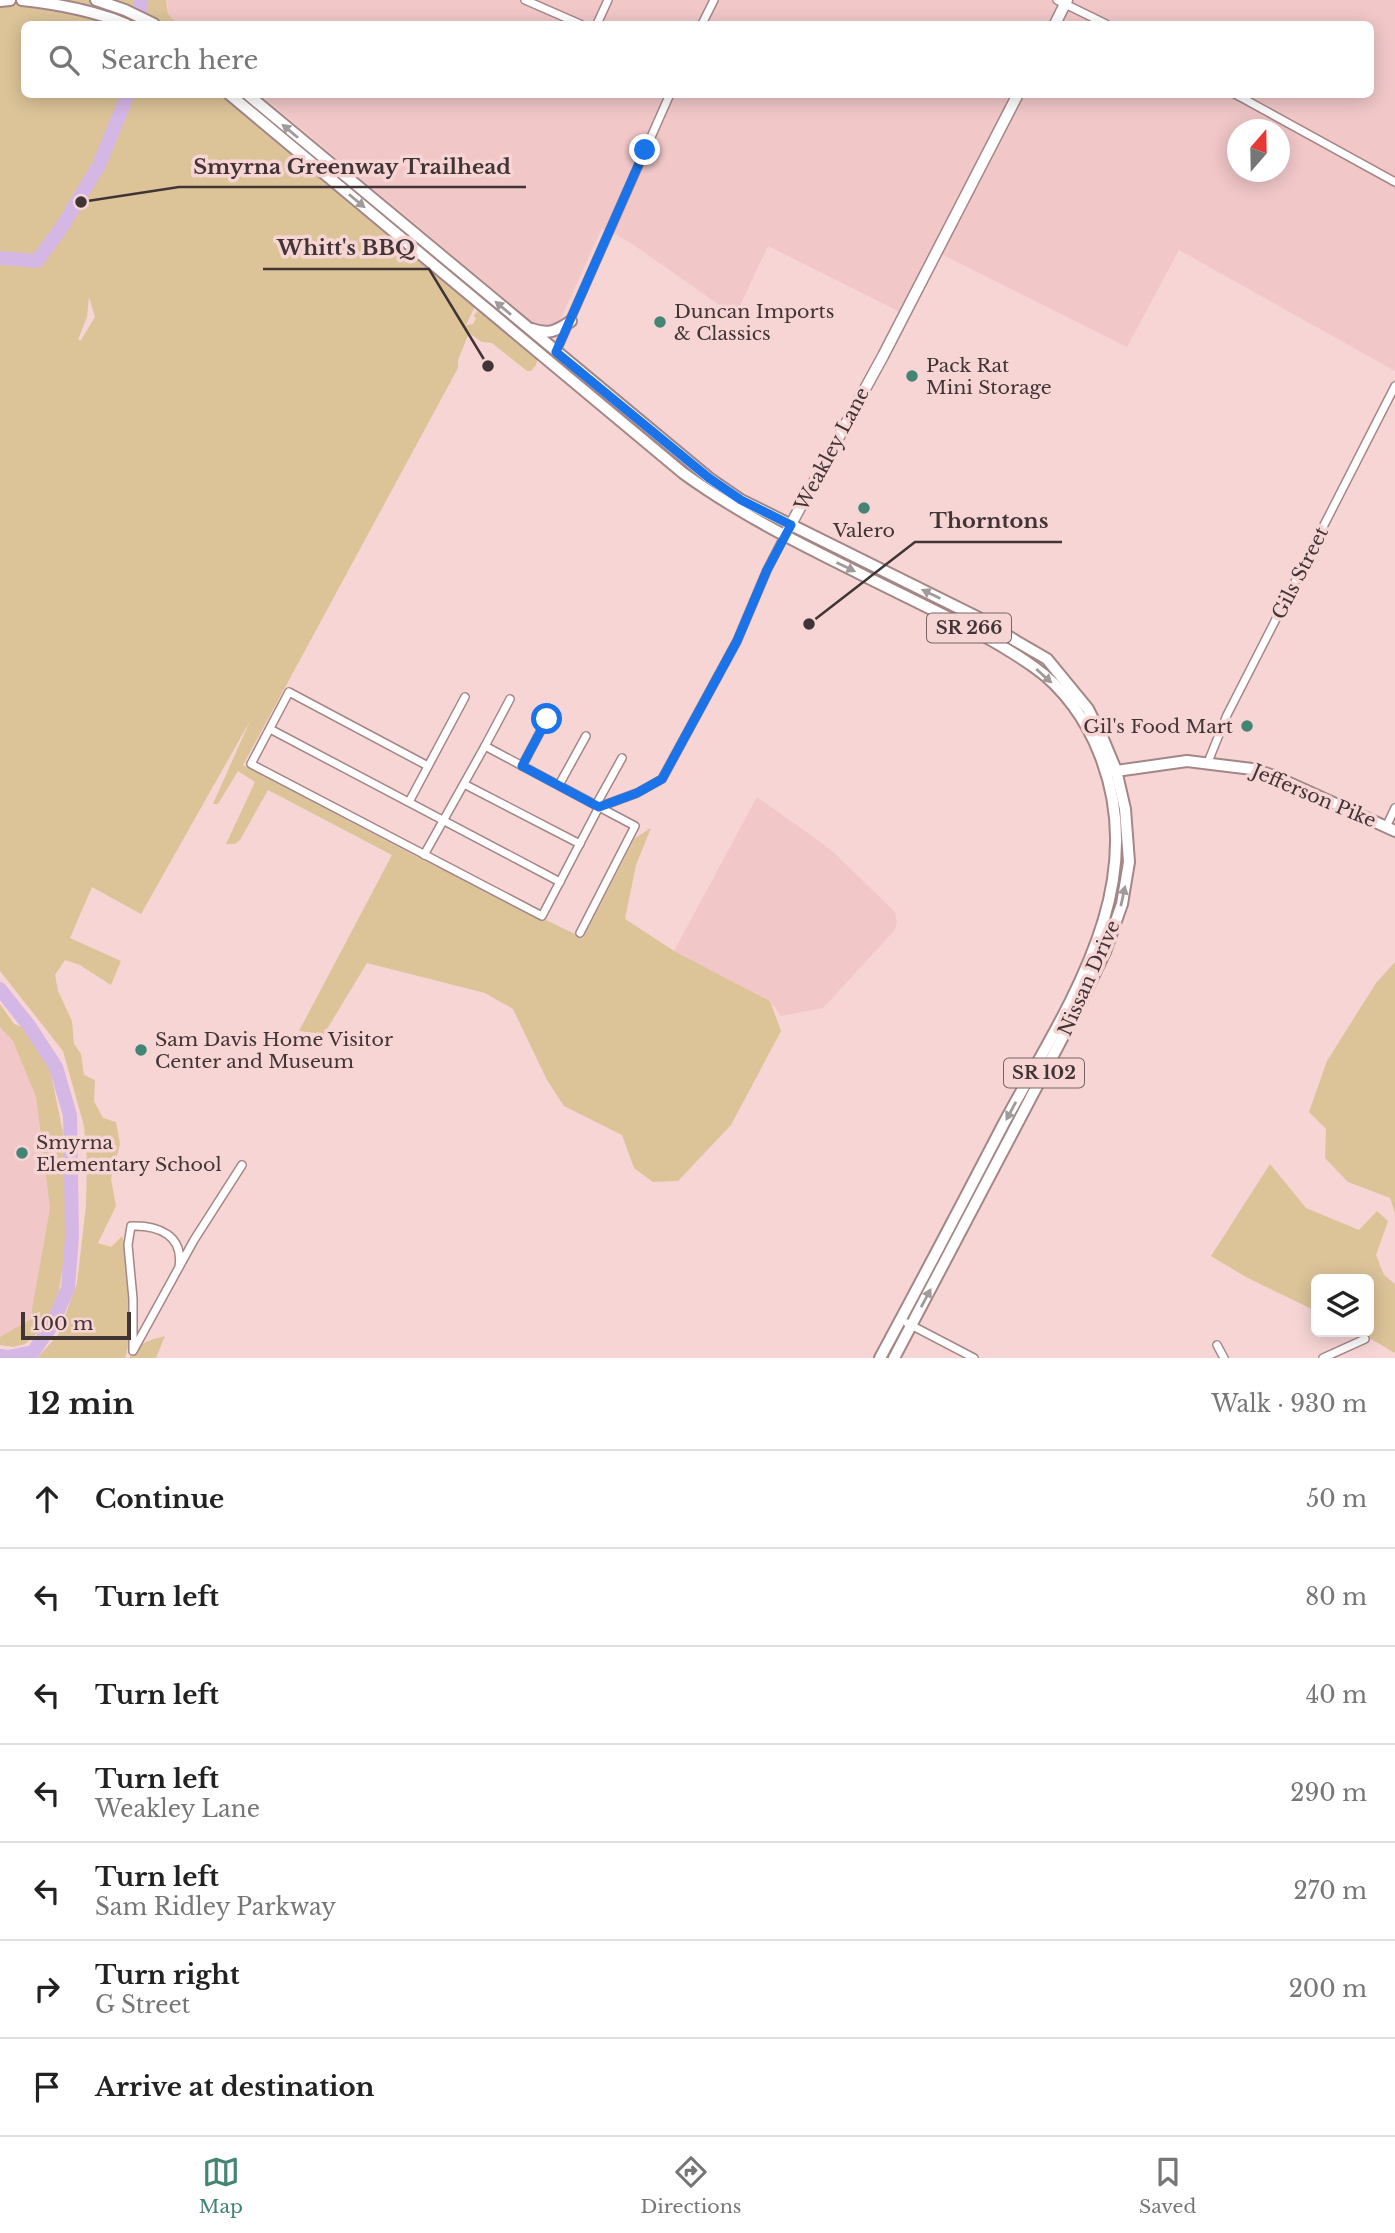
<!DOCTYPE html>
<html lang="en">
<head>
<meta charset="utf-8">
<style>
	:root { --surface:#fff; --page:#f6f6f6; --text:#222; --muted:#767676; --line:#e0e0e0; --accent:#438474 }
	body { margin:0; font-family:"Libre Baskerville",serif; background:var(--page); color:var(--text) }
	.controls { position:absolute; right:21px; bottom:21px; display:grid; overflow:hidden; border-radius:10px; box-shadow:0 4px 18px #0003 }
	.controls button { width:63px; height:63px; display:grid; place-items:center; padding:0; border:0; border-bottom:2px solid var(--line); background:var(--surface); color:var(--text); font:35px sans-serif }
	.compass { position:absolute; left:1227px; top:119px; width:63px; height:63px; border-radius:50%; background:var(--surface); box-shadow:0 4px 18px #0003; rotate:20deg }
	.scale { position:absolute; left:21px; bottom:18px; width:110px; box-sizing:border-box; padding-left:7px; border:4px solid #413435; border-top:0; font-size:19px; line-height:24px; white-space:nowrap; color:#413435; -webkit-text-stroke:5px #f7d5d5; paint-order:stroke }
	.stop { position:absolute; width:21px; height:21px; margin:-16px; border:5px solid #1a73e8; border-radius:50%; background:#fff }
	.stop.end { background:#1a73e8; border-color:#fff; box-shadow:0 2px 7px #0008 }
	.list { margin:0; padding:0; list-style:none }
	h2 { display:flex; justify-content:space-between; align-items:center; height:91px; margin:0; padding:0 28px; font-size:30px }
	h2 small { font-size:23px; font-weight:400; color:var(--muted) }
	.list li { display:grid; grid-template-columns:46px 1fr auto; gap:21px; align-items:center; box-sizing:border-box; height:98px; padding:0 28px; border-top:2px solid var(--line) }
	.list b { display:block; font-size:26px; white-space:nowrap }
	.list p { margin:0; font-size:23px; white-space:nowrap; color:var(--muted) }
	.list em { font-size:23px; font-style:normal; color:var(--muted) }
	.icon { flex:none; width:38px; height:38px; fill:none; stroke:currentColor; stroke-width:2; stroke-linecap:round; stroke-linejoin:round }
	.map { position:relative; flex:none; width:1395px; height:1358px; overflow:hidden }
	.search { position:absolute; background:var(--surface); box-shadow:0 4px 18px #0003; left:21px; right:21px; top:21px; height:77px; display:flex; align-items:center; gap:18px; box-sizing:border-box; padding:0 24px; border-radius:10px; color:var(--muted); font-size:26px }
	.sheet { height:777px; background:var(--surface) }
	nav { display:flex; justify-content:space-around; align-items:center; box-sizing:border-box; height:98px; border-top:2px solid var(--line); background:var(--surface); font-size:19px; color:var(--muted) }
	nav a { display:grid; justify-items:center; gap:4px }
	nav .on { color:var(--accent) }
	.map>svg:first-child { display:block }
	.built { fill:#f1c7c8; fill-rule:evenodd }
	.green { fill:#dcc398; fill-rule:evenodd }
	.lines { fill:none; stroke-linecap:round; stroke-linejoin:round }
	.river { stroke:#d5b7e5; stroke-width:14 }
	.street-casing { stroke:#a58687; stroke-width:10 }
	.secondary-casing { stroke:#a58687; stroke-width:13 }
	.primary-casing { stroke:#a58687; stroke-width:14 }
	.street { stroke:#fff; stroke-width:7 }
	.secondary { stroke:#fff; stroke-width:10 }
	.primary { stroke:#fff; stroke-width:10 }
	.oneway { fill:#a09a9a }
	.route { stroke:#1a73e8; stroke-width:9 }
	.poi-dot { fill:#438474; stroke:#f7d5d5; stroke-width:2.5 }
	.labels { text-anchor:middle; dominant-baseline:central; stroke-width:7; stroke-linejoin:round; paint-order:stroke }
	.shield { fill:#f7d5d5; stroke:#786465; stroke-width:2 }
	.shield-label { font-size:18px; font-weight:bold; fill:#413435 }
	.poi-label { font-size:19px; fill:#413435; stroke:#f7d5d5; text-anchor:start }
	.street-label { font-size:19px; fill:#413435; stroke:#f7d5d5 }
	.leader { fill:none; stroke:#413435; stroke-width:2.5 }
	.callout-dot { fill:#413435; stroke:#f7d5d5; stroke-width:2.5 }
	.callout-label { font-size:21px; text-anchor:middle; font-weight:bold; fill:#413435; stroke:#f7d5d5; stroke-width:7; stroke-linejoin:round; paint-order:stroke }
</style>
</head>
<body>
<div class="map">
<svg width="1395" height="1358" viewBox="0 0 1395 1358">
	<rect width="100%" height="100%" fill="#f7d5d5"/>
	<g class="built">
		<path d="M 167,0 L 1395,0 L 1395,371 L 1179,250 L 1127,347 L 937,252 L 904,314 L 768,246 L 735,316 L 628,241 L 602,228 L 552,338 L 261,95 L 1370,94 L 1370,24 L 176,24 L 169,20 ZM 1238,130 L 1280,130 L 1280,172 L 1238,172 Z"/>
		<polygon points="757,797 830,849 895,912 897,922 895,930 823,1008 781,1016 770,1001 674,951"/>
		<polygon points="0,1027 13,1041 36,1097 50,1208 30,1321 0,1337"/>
	</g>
	<g class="green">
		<path d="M 0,0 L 166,0 L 168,14 L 177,24 L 24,24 L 24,94 L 221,95 L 476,304 L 461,336 L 467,325 L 473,324 L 476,318 L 473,316 L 480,309 L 538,358 L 536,365 L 531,371 L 527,371 L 492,343 L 482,342 L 469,333 L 458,360 L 458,368 L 243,765 L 413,855 L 583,938 L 635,838 L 651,828 L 636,865 L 625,919 L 674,951 L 770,1001 L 781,1031 L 731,1125 L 678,1181 L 653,1182 L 634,1168 L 622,1135 L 564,1106 L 547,1080 L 513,1009 L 485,993 L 367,963 L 324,1034 L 299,1031 L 392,855 L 268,790 L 240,840 L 235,844 L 226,844 L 255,782 L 238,771 L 218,804 L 213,804 L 250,721 L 141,914 L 92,887 L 70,938 L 121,961 L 111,985 L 80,965 L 65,960 L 55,975 L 58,991 L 72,1021 L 74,1044 L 81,1054 L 84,1075 L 95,1080 L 94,1101 L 103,1118 L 116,1122 L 120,1144 L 111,1179 L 116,1206 L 98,1243 L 111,1247 L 122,1236 L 125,1245 C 128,1281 137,1323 125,1358 L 37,1358 L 58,1335 L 77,1283 L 86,1206 L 87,1160 L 84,1126 L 63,1051 L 0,971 ZM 89,297 L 95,317 L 81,340 L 78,340 L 87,317 Z"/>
		<polygon points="1395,962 1395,1213 1390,1198 1348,1182 1325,1158 1326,1129 1309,1112 1327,1061 1376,983"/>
		<polygon points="0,1004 14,1024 28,1029 49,1064 63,1133 69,1229 57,1303 41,1330 25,1344 13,1347 0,1345 0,1337 30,1320 50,1208 36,1097 13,1041 0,1027"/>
		<polygon points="1270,1164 1306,1208 1359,1230 1377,1211 1388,1221 1376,1255 1384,1275 1395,1284 1395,1353 1359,1332 1369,1332 1369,1279 1316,1279 1316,1311 1246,1277 1211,1256"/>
		<path d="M 165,1336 L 156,1358 L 129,1358 C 137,1343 150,1340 165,1336 Z"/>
	</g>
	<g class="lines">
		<g class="river">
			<polyline points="139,24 141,0"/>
			<polyline points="0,258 37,261 62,227 99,165 128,94"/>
			<polyline points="0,989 30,1027 56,1067 70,1115 72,1236 68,1288 52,1325 33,1352 8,1357 0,1356"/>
		</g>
		<defs>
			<g id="street">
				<polyline points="525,0 580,24"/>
				<polyline points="1057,0 1106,24"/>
				<polyline points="597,24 608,0"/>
				<polyline points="702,24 714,0"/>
				<polyline points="1235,94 1395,182"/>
				<polyline points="556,352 670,94"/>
				<polyline points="270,729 560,882"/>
				<polyline points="485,746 510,699"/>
				<polyline points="1208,762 1227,715 1395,386"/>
				<polyline points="428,766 289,692 251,764 542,916 599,807 635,826 580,933"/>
				<polyline points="522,766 547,719"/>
				<polyline points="464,784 580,844"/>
				<polyline points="559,785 586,736"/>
				<polyline points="409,802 465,697"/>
				<polyline points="596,805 622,758"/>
				<polyline points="1386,827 1395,808"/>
				<polyline points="424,855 485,746 599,807 637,793 662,779 737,641 767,570 784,537"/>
				<path d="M 179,1267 C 184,1235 158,1225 131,1226 L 128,1245 L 133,1299 L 133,1351 L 194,1240 L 242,1165"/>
				<polyline points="907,1323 974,1358"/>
				<polyline points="1217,1345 1224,1358"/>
				<polyline points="1323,1358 1365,1339"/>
			</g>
			<g id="secondary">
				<polyline points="1055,24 1067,0"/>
				<polyline points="784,537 883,356 1018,94"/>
			</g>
			<g id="primary">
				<path d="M 22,0 C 59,4 92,10 126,24"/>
				<polyline points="96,0 125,10 154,24"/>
				<polyline points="0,1 10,0"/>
				<path d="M 229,94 L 683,473 C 752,523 829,558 905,596 C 949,618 993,638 1034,667 C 1064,688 1087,721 1100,755 C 1153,889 1065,1009 1004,1123 C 963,1202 922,1280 880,1358"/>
				<polyline points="247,94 709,478 741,500 977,617 1016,641 1047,659 1088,709 1103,739 1116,770 1125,809 1129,862 1122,904 1105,952 1078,1008 894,1358"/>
				<path d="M 532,329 C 548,335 557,331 571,321"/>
				<polyline points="1109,772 1187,761 1252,769 1274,776 1395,831"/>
			</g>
		</defs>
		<use href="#street" class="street-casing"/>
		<use href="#secondary" class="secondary-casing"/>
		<use href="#primary" class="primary-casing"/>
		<use href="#street" class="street"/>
		<use href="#secondary" class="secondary"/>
		<use href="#primary" class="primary"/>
	</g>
	<defs><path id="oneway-solid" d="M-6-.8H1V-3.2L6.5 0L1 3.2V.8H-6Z" transform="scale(1.75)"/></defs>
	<g class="oneway">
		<use href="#oneway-solid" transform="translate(290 131) rotate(-140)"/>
		<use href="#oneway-solid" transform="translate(357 201) rotate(40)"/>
		<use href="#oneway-solid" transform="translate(503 308) rotate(-140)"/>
		<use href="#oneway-solid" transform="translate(846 567) rotate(26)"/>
		<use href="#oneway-solid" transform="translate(931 594) rotate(-154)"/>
		<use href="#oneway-solid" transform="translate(1044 676) rotate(42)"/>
		<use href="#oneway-solid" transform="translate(1123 896) rotate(-78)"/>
		<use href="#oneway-solid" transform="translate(1011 1111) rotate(118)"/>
		<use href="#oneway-solid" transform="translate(926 1298) rotate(-62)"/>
	</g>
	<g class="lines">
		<polyline class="route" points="547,719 522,766 599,807 637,793 662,779 737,641 767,570 791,525 741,500 709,478 556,352 645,150"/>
	</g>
	<g class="poi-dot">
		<circle cx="660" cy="322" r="7"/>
		<circle cx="912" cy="376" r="7"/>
		<circle cx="864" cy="508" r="7"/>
		<circle cx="1247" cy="726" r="7"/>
		<circle cx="141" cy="1050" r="7"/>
		<circle cx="22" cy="1153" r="7"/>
	</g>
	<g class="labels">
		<g class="shield">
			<rect x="927" y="613.5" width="84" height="29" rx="5"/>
			<rect x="1004" y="1058.5" width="80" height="29" rx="5"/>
		</g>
		<g class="shield-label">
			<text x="969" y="628">SR 266</text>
			<text x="1044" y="1073">SR 102</text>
		</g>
		<g class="poi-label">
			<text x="674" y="311">Duncan Imports<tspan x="674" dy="22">&amp; Classics</tspan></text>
			<text x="926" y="365">Pack Rat<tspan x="926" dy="22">Mini Storage</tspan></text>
			<text x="864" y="530" text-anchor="middle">Valero</text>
			<text x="1233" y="726" text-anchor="end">Gil's Food Mart</text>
			<text x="155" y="1039">Sam Davis Home Visitor<tspan x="155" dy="22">Center and Museum</tspan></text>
			<text x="36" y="1142">Smyrna<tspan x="36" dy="22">Elementary School</tspan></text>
		</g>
		<g class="street-label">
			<text transform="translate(832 449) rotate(-62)">Weakley Lane</text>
			<text transform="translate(1300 573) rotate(-63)">Gils Street</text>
			<text transform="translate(1314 796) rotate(23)">Jefferson Pike</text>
			<text transform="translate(1089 978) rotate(-66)">Nissan Drive</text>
		</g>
	</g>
	<path class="leader" d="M81 202L179 187H526M488 366L429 269H263M809 624L915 542H1062"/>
	<g class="callout-dot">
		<circle cx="81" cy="202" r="7"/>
		<circle cx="488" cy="366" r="7"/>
		<circle cx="809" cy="624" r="7"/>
	</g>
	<g class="callout-label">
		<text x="352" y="174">Smyrna Greenway Trailhead</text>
		<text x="346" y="255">Whitt's BBQ</text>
		<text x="989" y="528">Thorntons</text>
	</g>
</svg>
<div class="controls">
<button><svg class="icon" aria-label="layers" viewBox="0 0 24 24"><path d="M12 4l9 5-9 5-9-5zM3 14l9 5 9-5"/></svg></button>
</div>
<svg class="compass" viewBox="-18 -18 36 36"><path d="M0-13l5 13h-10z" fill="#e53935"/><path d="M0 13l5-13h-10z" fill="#767676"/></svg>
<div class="scale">100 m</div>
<div class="stop" style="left:547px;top:719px"></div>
<div class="stop end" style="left:645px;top:150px"></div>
<div class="search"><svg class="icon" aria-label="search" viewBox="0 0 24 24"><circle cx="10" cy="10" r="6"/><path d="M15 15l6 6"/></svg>Search here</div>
</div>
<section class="sheet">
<h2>12 min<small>Walk · 930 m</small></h2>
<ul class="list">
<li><svg class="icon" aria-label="ahead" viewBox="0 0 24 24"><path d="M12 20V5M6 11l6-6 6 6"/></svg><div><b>Continue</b></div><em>50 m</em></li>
<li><svg class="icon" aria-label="left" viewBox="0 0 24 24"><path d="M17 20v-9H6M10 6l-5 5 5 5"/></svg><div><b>Turn left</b></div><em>80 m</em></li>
<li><svg class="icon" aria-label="left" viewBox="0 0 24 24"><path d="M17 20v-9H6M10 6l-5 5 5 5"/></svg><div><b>Turn left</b></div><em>40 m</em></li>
<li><svg class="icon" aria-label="left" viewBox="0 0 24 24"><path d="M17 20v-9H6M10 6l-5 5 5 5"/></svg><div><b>Turn left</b><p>Weakley Lane</p></div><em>290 m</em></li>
<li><svg class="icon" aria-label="left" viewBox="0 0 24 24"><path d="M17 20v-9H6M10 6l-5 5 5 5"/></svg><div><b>Turn left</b><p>Sam Ridley Parkway</p></div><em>270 m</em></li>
<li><svg class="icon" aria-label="right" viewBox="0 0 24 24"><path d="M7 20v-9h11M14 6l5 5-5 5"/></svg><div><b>Turn right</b><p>G Street</p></div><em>200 m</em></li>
<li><svg class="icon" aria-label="arrive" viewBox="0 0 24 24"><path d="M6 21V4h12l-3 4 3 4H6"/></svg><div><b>Arrive at destination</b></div></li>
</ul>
</section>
<nav>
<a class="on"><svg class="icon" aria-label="map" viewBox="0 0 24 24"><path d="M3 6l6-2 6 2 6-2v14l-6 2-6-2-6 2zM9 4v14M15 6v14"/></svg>Map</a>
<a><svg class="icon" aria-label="directions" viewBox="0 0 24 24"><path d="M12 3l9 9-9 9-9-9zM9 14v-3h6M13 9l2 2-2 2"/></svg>Directions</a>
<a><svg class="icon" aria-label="saved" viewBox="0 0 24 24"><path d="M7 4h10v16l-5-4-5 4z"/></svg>Saved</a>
</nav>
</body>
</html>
